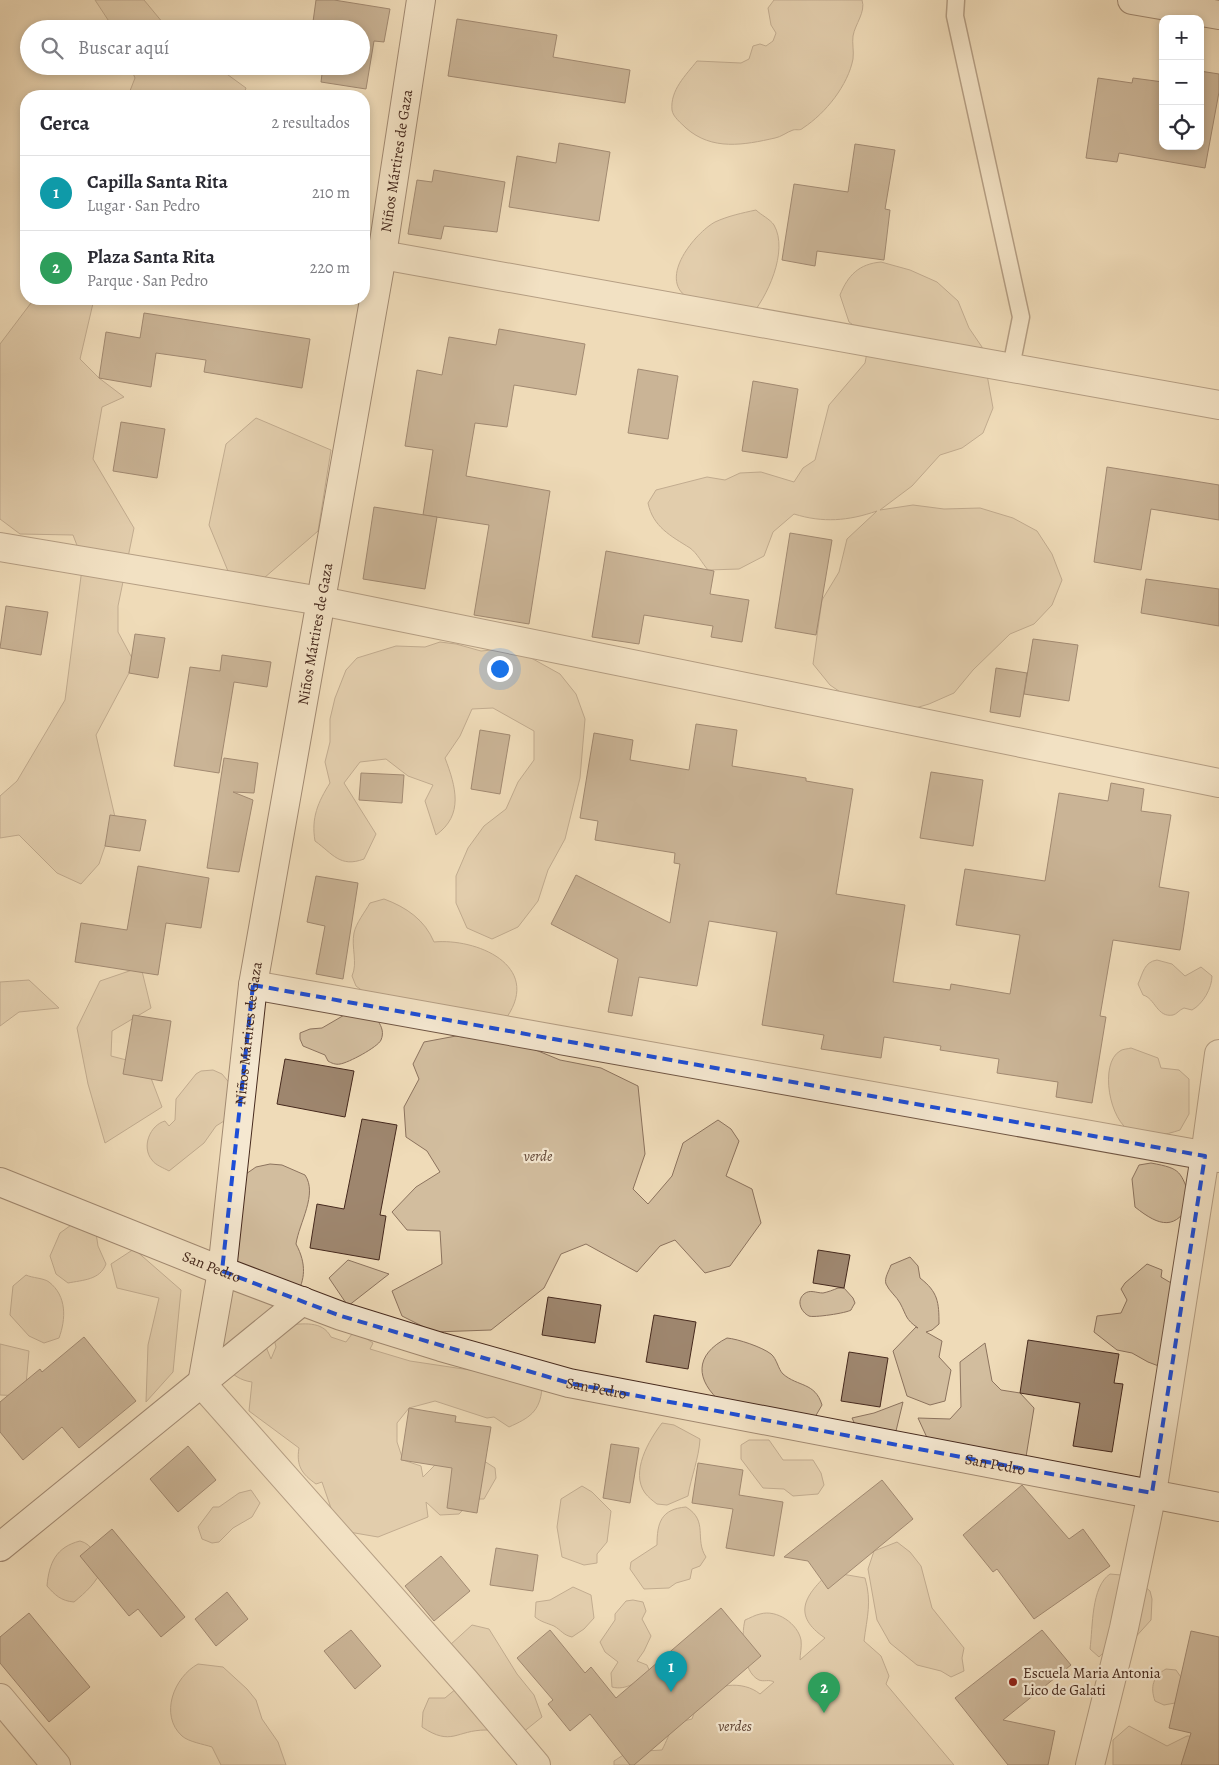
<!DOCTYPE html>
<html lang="es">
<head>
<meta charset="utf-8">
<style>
	:root { --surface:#fff; --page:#f7f7f7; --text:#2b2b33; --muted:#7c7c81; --line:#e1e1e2; --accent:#1a73e8 }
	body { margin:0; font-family:Alegreya,serif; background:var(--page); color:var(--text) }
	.controls { position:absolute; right:15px; top:15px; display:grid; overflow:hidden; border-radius:10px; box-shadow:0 2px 8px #0003 }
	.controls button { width:45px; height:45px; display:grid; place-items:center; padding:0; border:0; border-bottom:1px solid var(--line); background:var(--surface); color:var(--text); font:25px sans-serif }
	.you { position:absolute; left:499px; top:668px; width:18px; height:18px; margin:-12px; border:4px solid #fff; border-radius:50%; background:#1a73e8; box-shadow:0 0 0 8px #1a73e833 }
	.badge { display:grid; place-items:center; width:32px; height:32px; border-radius:50%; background:var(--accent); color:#fff; font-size:16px; font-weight:700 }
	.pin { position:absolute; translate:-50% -41px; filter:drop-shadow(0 1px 2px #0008) }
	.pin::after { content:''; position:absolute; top:26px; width:18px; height:15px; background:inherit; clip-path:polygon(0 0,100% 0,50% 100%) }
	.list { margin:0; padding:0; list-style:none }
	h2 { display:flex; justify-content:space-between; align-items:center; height:65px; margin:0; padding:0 20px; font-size:21px }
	h2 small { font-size:16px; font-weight:400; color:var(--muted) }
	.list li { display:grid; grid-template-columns:32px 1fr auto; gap:15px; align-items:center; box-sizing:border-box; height:75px; padding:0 20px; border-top:1px solid var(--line) }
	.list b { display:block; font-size:19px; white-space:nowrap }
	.list p { margin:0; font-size:16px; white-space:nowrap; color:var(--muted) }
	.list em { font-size:16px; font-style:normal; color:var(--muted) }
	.icon { flex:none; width:28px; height:28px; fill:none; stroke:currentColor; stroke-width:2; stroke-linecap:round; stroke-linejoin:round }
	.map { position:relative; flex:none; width:1219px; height:1765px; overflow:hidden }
	.search { position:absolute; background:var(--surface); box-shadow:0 2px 8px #0003; left:20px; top:20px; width:350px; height:55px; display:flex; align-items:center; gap:12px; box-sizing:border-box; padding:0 18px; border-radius:28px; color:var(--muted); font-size:19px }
	.panel { position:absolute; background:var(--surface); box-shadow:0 2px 8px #0003; left:20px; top:90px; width:350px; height:215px; border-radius:20px }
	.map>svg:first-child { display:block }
	.green { fill:#d2bd9e; stroke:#8c735e }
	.building { fill:#9e866e; stroke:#46291d }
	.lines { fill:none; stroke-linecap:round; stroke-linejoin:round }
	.lane-casing { stroke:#705644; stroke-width:19 }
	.street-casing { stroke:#705644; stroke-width:30 }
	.secondary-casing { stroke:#46291d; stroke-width:30 }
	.lane { stroke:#f5e8d1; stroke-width:16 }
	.street { stroke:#f5e8d1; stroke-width:28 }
	.secondary { stroke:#f5e8d1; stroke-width:28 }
	.marked { fill:none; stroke:#1d4ed8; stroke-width:4; stroke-dasharray:10 6; stroke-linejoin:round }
	.poi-dot { fill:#8f2418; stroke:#f5e8d1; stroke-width:2 }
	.labels { text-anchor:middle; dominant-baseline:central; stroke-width:4.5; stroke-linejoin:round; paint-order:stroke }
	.street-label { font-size:15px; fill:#46291d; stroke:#f5e8d1 }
	.park-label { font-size:15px; font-style:italic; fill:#624737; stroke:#f5e8d1 }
	.poi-label { font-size:15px; fill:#46291d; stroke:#f5e8d1; text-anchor:start }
</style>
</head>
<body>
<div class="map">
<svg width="1219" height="1765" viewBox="0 0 1219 1765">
	<rect width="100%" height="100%" fill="#efdbb8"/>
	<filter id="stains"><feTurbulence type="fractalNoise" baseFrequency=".004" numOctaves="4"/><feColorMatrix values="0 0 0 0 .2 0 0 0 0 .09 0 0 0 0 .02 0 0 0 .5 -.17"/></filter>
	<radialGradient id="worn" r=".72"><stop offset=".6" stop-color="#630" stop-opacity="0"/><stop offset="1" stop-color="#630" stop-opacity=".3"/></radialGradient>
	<g class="green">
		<polygon points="95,0 144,0 168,29 114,29"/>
		<path d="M 774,0 L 862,0 C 866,12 855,24 853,36 C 852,43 854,51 853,59 C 848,85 826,113 803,128 C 800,131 797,129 793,130 C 787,132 781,137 775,138 C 744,145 712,151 686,128 C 681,123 673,117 672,110 C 670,90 686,75 697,61 L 741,63 L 749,59 L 753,46 L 760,44 L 766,46 L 773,41 L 776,33 L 771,25 L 768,8 Z"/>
		<polygon points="130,66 187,66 224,72 246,88 243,96 128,96 135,78"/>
		<path d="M 756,210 C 761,215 770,219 774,225 C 789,251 767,298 749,318 C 735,313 697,304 687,297 C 658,278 695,233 715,222 C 728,216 742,213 756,210 Z"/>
		<path d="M 881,262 L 910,270 L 937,282 L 958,301 L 969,328 L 982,347 L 993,408 L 983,433 L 962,448 L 940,455 L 912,486 L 880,510 L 913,505 L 944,509 L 980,508 L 1013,518 L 1037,531 L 1052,554 L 1062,580 L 1052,605 L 1034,624 L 1010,634 L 973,670 L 954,693 L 929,704 L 902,712 L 852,700 L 830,685 L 813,664 L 822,600 L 839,572 L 847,539 L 877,511 C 848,521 823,523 794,514 L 773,532 L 764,556 L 739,569 L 708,570 C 702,563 697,553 690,548 C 671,536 653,527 648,503 L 656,490 L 707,477 L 725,480 L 740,473 L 761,472 L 794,482 L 803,468 L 815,460 L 829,405 L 865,363 L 870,337 L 849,322 L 840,295 C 848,275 859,264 881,262 Z"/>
		<polygon points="34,299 94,299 80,359 99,378 124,397 102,407 93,459 134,528 118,606 118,632 132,658 129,673 96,735 115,817 99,864 81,884 57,873 19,835 0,838 0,796 17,781 65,700 83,561 73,535 20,534 0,519 0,344"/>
		<polygon points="256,418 331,450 318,531 256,585 230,576 209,525 226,444"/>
		<path d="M 440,642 L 456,644 L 481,651 L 503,649 L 524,654 L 560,674 L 576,694 L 585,719 L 580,778 L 565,839 L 548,870 L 538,901 L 518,927 L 492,939 L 467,928 L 456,903 L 456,876 L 468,848 L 484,826 L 506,809 L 518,782 L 534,760 L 534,731 L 493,708 L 472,709 L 460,736 L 445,758 C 456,787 464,815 436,835 L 425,801 L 433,785 L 408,776 L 386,759 L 360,762 L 344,783 L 376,834 L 364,859 C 340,868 333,854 315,841 C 311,818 318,802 330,783 L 325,762 L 330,742 L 330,719 L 335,698 L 346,670 L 357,658 L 396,646 L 425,647 Z"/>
		<path d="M 384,899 C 406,907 425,920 434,942 C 476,938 542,965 507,1017 L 368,995 L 356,986 L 352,976 C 358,963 351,947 354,933 C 356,923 365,912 370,903 Z"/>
		<path d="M 1157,960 L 1172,964 L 1185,976 L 1201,967 L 1212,976 C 1212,988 1203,1004 1192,1010 L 1184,1008 C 1179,1010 1177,1014 1173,1015 C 1157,1018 1155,998 1143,995 L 1138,984 C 1143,973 1144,962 1157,960 Z"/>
		<polygon points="141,967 151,1008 112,1031 111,1056 146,1065 162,1107 105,1143 88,1084 77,1028 100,981"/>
		<polygon points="29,980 59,1008 19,1012 0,1026 0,982"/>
		<path d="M 346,1014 L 378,1021 C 382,1027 384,1033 381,1040 C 378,1047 348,1063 340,1064 C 336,1065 331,1063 328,1061 L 325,1055 L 303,1046 L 300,1039 L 300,1033 L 310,1029 L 322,1028 Z"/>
		<polygon points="456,1036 526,1046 560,1060 601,1068 638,1086 645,1154 633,1189 648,1204 672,1176 683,1143 718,1120 731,1129 739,1141 726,1176 752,1189 761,1223 730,1266 705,1273 675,1240 660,1246 637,1272 586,1244 561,1254 544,1288 491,1330 434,1332 402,1316 392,1291 442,1264 440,1231 407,1230 392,1212 416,1187 440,1172 427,1151 406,1137 404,1107 419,1079 413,1064 424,1042"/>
		<path d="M 1131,1048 L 1158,1058 L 1161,1068 L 1179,1070 L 1189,1079 L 1189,1114 L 1180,1130 C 1165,1135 1148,1139 1132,1132 C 1109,1122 1099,1063 1120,1051 C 1122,1049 1128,1049 1131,1048 Z"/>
		<path d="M 213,1070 L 222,1074 L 232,1086 L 230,1113 L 224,1121 L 216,1126 L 204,1143 L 169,1171 C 164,1168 155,1165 152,1160 C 141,1147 150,1125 165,1121 L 169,1126 L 175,1120 L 176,1099 L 196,1074 L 201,1071 Z"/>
		<path d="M 1151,1163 C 1183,1169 1179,1171 1192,1200 C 1176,1231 1160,1227 1135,1207 L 1132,1179 L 1139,1165 Z"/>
		<path d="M 270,1164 L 282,1165 L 305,1175 C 318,1194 299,1223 296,1244 C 318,1285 287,1306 262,1337 L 271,1359 L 276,1347 L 274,1339 L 286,1325 C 303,1324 322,1320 331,1337 L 346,1342 L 352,1334 L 364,1337 L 373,1343 L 370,1349 L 410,1361 L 490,1373 L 542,1388 C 540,1412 529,1418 509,1427 L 494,1417 L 487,1418 L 435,1401 L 409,1408 L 397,1423 L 397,1442 L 403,1460 L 421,1466 L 423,1477 L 443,1457 L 481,1459 L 495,1468 L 496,1478 L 484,1499 L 473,1499 L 459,1514 L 440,1515 L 426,1502 L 428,1517 L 378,1537 L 349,1532 L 332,1511 L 322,1482 L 316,1484 C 302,1474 296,1466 299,1448 L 249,1411 L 252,1382 C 229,1379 220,1359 206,1341 L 243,1176 L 256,1167 Z"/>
		<path d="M 74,1223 L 96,1233 L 98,1246 L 106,1264 C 100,1280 83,1280 68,1283 L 56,1274 L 50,1256 L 60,1233 Z"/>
		<polygon points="134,1249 181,1290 173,1372 146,1402 148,1345 159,1298 117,1288 111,1264"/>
		<path d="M 910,1257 L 918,1266 L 920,1278 C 938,1292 939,1302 939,1324 L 932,1330 L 926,1332 L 942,1341 L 939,1357 L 951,1370 L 945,1401 L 930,1405 L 907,1396 L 893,1351 L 916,1327 L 918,1328 C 905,1319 907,1316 900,1303 C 897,1297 889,1291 886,1284 C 884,1278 889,1271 891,1265 Z"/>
		<polygon points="348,1260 389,1274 348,1306 329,1278"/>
		<polygon points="1147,1264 1162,1270 1161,1277 1178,1287 1164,1368 1148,1362 1132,1353 1117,1350 1094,1332 1097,1316 1121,1313 1127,1300 1121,1289 1125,1283"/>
		<path d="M 26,1275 C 32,1278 44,1278 49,1282 C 67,1296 66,1319 59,1338 L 44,1343 L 29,1336 L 10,1315 L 13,1286 Z"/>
		<path d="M 838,1288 L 844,1288 L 853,1298 L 855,1303 C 853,1306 852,1308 851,1310 C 847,1313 813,1318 809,1316 C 801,1312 796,1301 804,1294 C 810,1289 816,1293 823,1293 C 828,1292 833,1290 838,1288 Z"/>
		<path d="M 727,1338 C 738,1339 762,1347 771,1354 C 777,1359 778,1369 783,1374 C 798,1387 815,1382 822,1405 L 815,1417 L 722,1403 C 695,1380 694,1355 727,1338 Z"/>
		<polygon points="985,1343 992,1381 1001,1390 1020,1393 1034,1408 1025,1463 929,1442 918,1418 950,1419 961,1407 960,1362"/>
		<polygon points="0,1344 29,1351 25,1396 0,1395"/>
		<polygon points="903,1402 896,1431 859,1433 852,1418 874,1413"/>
		<path d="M 662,1423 L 674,1425 L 700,1439 C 699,1458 691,1477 688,1496 L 667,1505 L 657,1504 C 653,1501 648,1497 645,1493 C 630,1472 649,1440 662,1423 Z"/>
		<polygon points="749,1440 769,1440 783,1460 813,1460 821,1473 824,1485 818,1494 793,1496 784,1489 763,1488 741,1459 741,1445"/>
		<polygon points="582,1486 592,1492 611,1511 607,1542 597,1554 597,1563 584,1565 562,1557 557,1527 561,1499"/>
		<polygon points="251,1490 260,1503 252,1517 233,1528 219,1542 212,1543 202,1539 198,1527 213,1507 219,1507 239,1493"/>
		<path d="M 686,1507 C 709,1521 694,1539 706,1557 L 700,1566 L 692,1569 L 690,1579 L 676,1583 L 669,1588 L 644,1589 L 630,1569 L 631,1562 L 657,1545 C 657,1523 661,1509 686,1507 Z"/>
		<path d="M 80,1541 C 93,1544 97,1558 102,1569 C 96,1583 86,1592 74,1602 C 61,1601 55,1595 47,1586 C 49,1563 56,1547 80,1541 Z"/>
		<polygon points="897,1542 910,1552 921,1566 932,1608 964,1648 962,1658 964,1671 951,1677 941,1671 917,1665 890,1643 877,1620 868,1569 874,1551"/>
		<path d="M 830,1572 L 865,1578 C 872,1602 867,1617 864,1641 L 881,1656 L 889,1676 L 886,1684 L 954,1765 L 614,1765 L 614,1761 L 628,1752 L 662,1750 C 672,1731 669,1724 692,1719 C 694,1714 696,1705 699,1701 C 713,1683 743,1680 760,1694 L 774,1682 C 769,1679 764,1682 759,1680 C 742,1672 741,1635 745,1620 C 750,1618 755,1615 760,1614 C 777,1609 798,1624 801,1640 C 802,1647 800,1654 800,1660 L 825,1638 C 791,1615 805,1595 830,1572 Z"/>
		<path d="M 1110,1574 L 1132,1576 L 1150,1591 L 1152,1599 L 1151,1620 L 1132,1641 L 1117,1640 L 1099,1657 L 1090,1649 C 1093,1626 1091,1587 1110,1574 Z"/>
		<path d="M 573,1587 L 591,1595 L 594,1618 L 584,1629 L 572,1637 C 563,1635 561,1630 554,1626 C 547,1623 541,1622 535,1617 L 536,1602 L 550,1600 Z"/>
		<path d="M 633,1600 L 643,1602 L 646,1611 L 642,1619 L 651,1636 L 644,1651 L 637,1661 L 647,1665 L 650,1672 C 639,1681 626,1691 612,1687 L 611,1673 L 618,1662 L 605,1652 L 600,1642 L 615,1620 L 615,1614 L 626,1601 Z"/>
		<path d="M 472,1625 L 489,1629 L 517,1674 L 534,1695 L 542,1717 L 517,1737 C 507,1735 495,1730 486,1730 C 456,1730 452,1747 422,1727 L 423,1712 L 429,1698 L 445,1698 L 463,1683 L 450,1645 Z"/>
		<path d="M 198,1664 L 223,1667 L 247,1689 L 256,1700 L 262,1719 L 278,1742 L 286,1765 L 221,1765 L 212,1747 C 203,1744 189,1742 182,1736 C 159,1715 174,1677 198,1664 Z"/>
		<path d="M 1166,1669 L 1176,1670 L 1185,1683 L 1175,1703 L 1164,1705 L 1155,1701 C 1150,1687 1153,1676 1166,1669 Z"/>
		<polygon points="1129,1726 1167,1746 1187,1736 1211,1737 1209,1765 1113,1765 1113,1740"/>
	</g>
	<g class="building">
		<polygon points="316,0 334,0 390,9 384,42 374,41 366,89 321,82 323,66 361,66 361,29 312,29"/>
		<polygon points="457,19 557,35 553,57 630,70 625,103 448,76"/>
		<polygon points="1200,71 1219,74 1219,92 1205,168 1119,153 1117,162 1086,158 1098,78 1132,83 1133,78 1163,82 1163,146 1200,146"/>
		<polygon points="559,143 610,152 599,221 509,207 517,156 556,163"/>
		<polygon points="855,144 895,150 885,209 890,210 884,260 817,251 815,266 782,260 794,184 848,192"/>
		<polygon points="434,170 505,182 497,232 444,226 441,239 408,234 417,180 432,182"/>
		<polygon points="144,313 310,339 302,388 204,372 206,360 156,353 151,387 99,378 106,332 140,338"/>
		<polygon points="499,329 585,344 576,395 514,385 507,427 475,423 466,476 550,491 529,624 474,615 489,525 423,515 433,450 405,446 417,370 442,375 449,337 496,345"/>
		<polygon points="638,369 678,376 668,439 628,433"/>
		<polygon points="753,381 798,389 787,458 742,451"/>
		<polygon points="121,422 165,429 157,478 113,471"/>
		<polygon points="1107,467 1219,485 1219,520 1151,509 1141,570 1094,562"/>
		<polygon points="374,507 437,517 425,589 363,579"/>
		<polygon points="790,533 832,540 816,635 775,628"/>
		<polygon points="606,551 714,571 710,594 749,600 742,642 711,637 713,626 644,615 639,644 592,637"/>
		<polygon points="1146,579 1219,589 1219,626 1141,613"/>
		<polygon points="6,606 48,612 41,655 0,648"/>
		<polygon points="135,634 165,638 158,678 129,673"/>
		<polygon points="1033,639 1078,645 1069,701 1024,694"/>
		<polygon points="222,655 271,662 267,687 234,682 219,773 174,766 190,667 220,671"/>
		<polygon points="996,668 1027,673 1020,717 990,712"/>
		<polygon points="696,724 737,730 732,766 806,778 806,781 853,789 836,894 905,905 893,982 950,990 951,984 1010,994 1020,935 956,925 965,869 1045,881 1059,793 1108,801 1111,783 1144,789 1141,811 1171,815 1159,887 1189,892 1183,932 1180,950 1113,940 1100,1016 1106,1017 1092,1103 1056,1097 1058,1082 997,1073 999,1059 940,1050 941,1046 884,1037 881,1058 821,1049 824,1035 762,1025 777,932 709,921 697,986 639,977 632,1016 608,1012 618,959 551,924 576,875 670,923 680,864 674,863 675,853 595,840 598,821 580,818 594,733 633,740 630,760 689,770"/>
		<polygon points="480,730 510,735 500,794 471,789"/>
		<polygon points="224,758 258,763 254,793 233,792 253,800 239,872 207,868"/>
		<polygon points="931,772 983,780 973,846 920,838"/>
		<polygon points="361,773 404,775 402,803 359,800"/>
		<polygon points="110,815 146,820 140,851 105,846"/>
		<polygon points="138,866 209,878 201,928 166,923 158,975 75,962 81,923 127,930"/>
		<polygon points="316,876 358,883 343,979 316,974 325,926 307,922"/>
		<polygon points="133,1015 171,1021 162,1081 123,1074"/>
		<polygon points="285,1059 354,1071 345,1117 277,1104"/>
		<polygon points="362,1119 397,1125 380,1215 386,1216 379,1260 310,1248 317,1204 344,1209"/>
		<polygon points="818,1250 850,1255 844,1288 813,1283"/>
		<polygon points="548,1297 601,1305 595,1343 542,1335"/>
		<polygon points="654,1315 696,1322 688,1369 646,1362"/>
		<polygon points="84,1337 136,1401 79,1448 62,1427 23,1460 0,1432 0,1402 40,1369 42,1372"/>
		<polygon points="1028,1340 1119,1354 1114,1383 1123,1384 1112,1452 1073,1446 1080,1403 1020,1393"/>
		<polygon points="849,1352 888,1358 880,1407 841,1401"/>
		<polygon points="409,1408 456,1416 455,1422 491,1427 477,1513 447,1508 452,1468 401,1460"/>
		<polygon points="611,1444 639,1448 630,1503 603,1498"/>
		<polygon points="188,1446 216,1480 178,1512 150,1479"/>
		<polygon points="698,1463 743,1470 739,1495 783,1502 774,1556 726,1548 733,1509 692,1503"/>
		<polygon points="882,1480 913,1519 828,1589 808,1561 784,1557"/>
		<polygon points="1022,1485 1069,1539 1083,1529 1110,1566 1034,1619 997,1569 993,1572 963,1535"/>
		<polygon points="112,1529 185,1617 161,1637 138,1609 129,1616 80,1556"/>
		<polygon points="496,1548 538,1555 533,1591 490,1585"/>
		<polygon points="441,1556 470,1591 434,1621 405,1586"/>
		<polygon points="227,1592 248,1619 216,1646 195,1619"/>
		<polygon points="721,1608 761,1656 634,1765 630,1765 590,1714 570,1731 548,1704 553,1700 517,1658 550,1630 585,1673 591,1667 616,1698"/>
		<polygon points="29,1613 90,1687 49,1722 0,1663 0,1637"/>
		<polygon points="351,1630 381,1666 355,1689 324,1651"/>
		<polygon points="1042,1630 1071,1665 1003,1720 1055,1731 1048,1765 1008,1765 955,1698"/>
		<polygon points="1191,1631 1219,1637 1219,1765 1181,1765 1191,1733 1169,1728"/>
	</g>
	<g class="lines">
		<defs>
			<polyline id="lane" points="956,0 955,16 1021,317 1011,367"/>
			<g id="street">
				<polyline points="382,255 1219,405"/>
				<polyline points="0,547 321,601 1219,783"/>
				<polyline points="253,985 1219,1158"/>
				<polyline points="202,1384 465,1681 536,1765"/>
				<polyline points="0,1698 56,1765"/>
				<polyline points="1090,1765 1124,1628 1152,1493 1205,1156 1219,1054"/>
			</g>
			<g id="secondary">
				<polyline points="1132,0 1219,15"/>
				<path id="s1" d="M 0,1182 L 222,1271 L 341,1316 L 441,1347 L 569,1383 L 1219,1507"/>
				<path id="s2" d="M 202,1384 L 222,1271 L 253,985 L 382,255 L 421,0"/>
				<polyline points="0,1547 302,1301"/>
			</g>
		</defs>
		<use href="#lane" class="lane-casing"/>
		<use href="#street" class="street-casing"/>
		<use href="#secondary" class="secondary-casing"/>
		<use href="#lane" class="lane"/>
		<use href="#street" class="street"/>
		<use href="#secondary" class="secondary"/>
	</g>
	<path d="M0 0H1219V1765H0ZM 253,985 L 1205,1156 L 1152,1493 L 569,1383 L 341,1316 L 222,1271 Z" fill="#efdbb8" fill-opacity=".55" fill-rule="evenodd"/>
	<path class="marked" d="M 253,985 L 1205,1156 L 1152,1493 L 569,1383 L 341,1316 L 222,1271 Z"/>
	<circle class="poi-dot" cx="1013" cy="1682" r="5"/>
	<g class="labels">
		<g class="street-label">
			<text stroke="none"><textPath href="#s2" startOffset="1239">Niños Mártires de Gaza</textPath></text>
			<text stroke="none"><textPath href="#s2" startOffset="759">Niños Mártires de Gaza</textPath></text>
			<text stroke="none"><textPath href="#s2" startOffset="354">Niños Mártires de Gaza</textPath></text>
			<text stroke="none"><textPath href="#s1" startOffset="228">San Pedro</textPath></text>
			<text stroke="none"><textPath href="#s1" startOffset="632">San Pedro</textPath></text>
			<text stroke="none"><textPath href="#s1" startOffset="1038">San Pedro</textPath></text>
		</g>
		<g class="park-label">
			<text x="538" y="1156">verde</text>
			<text x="735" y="1726">verdes</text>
		</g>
		<g class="poi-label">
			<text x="1023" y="1673">Escuela Maria Antonia<tspan x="1023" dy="17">Lico de Galati</tspan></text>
		</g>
	</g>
	<rect width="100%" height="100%" filter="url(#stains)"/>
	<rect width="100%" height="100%" fill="url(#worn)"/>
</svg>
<div class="controls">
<button>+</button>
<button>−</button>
<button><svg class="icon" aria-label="locate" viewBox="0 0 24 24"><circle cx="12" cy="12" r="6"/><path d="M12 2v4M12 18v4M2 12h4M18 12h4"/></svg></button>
</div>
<div class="you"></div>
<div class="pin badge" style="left:671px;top:1692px;background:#0f9aa8">1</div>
<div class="pin badge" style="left:824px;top:1713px;background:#2e9e5b">2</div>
<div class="search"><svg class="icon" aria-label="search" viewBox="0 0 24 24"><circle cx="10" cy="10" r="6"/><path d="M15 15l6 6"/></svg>Buscar aquí</div>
<section class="panel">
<h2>Cerca<small>2 resultados</small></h2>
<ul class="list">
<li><span class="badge" style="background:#0f9aa8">1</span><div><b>Capilla Santa Rita</b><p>Lugar · San Pedro</p></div><em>210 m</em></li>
<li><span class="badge" style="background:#2e9e5b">2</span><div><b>Plaza Santa Rita</b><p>Parque · San Pedro</p></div><em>220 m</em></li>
</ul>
</section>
</div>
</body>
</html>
